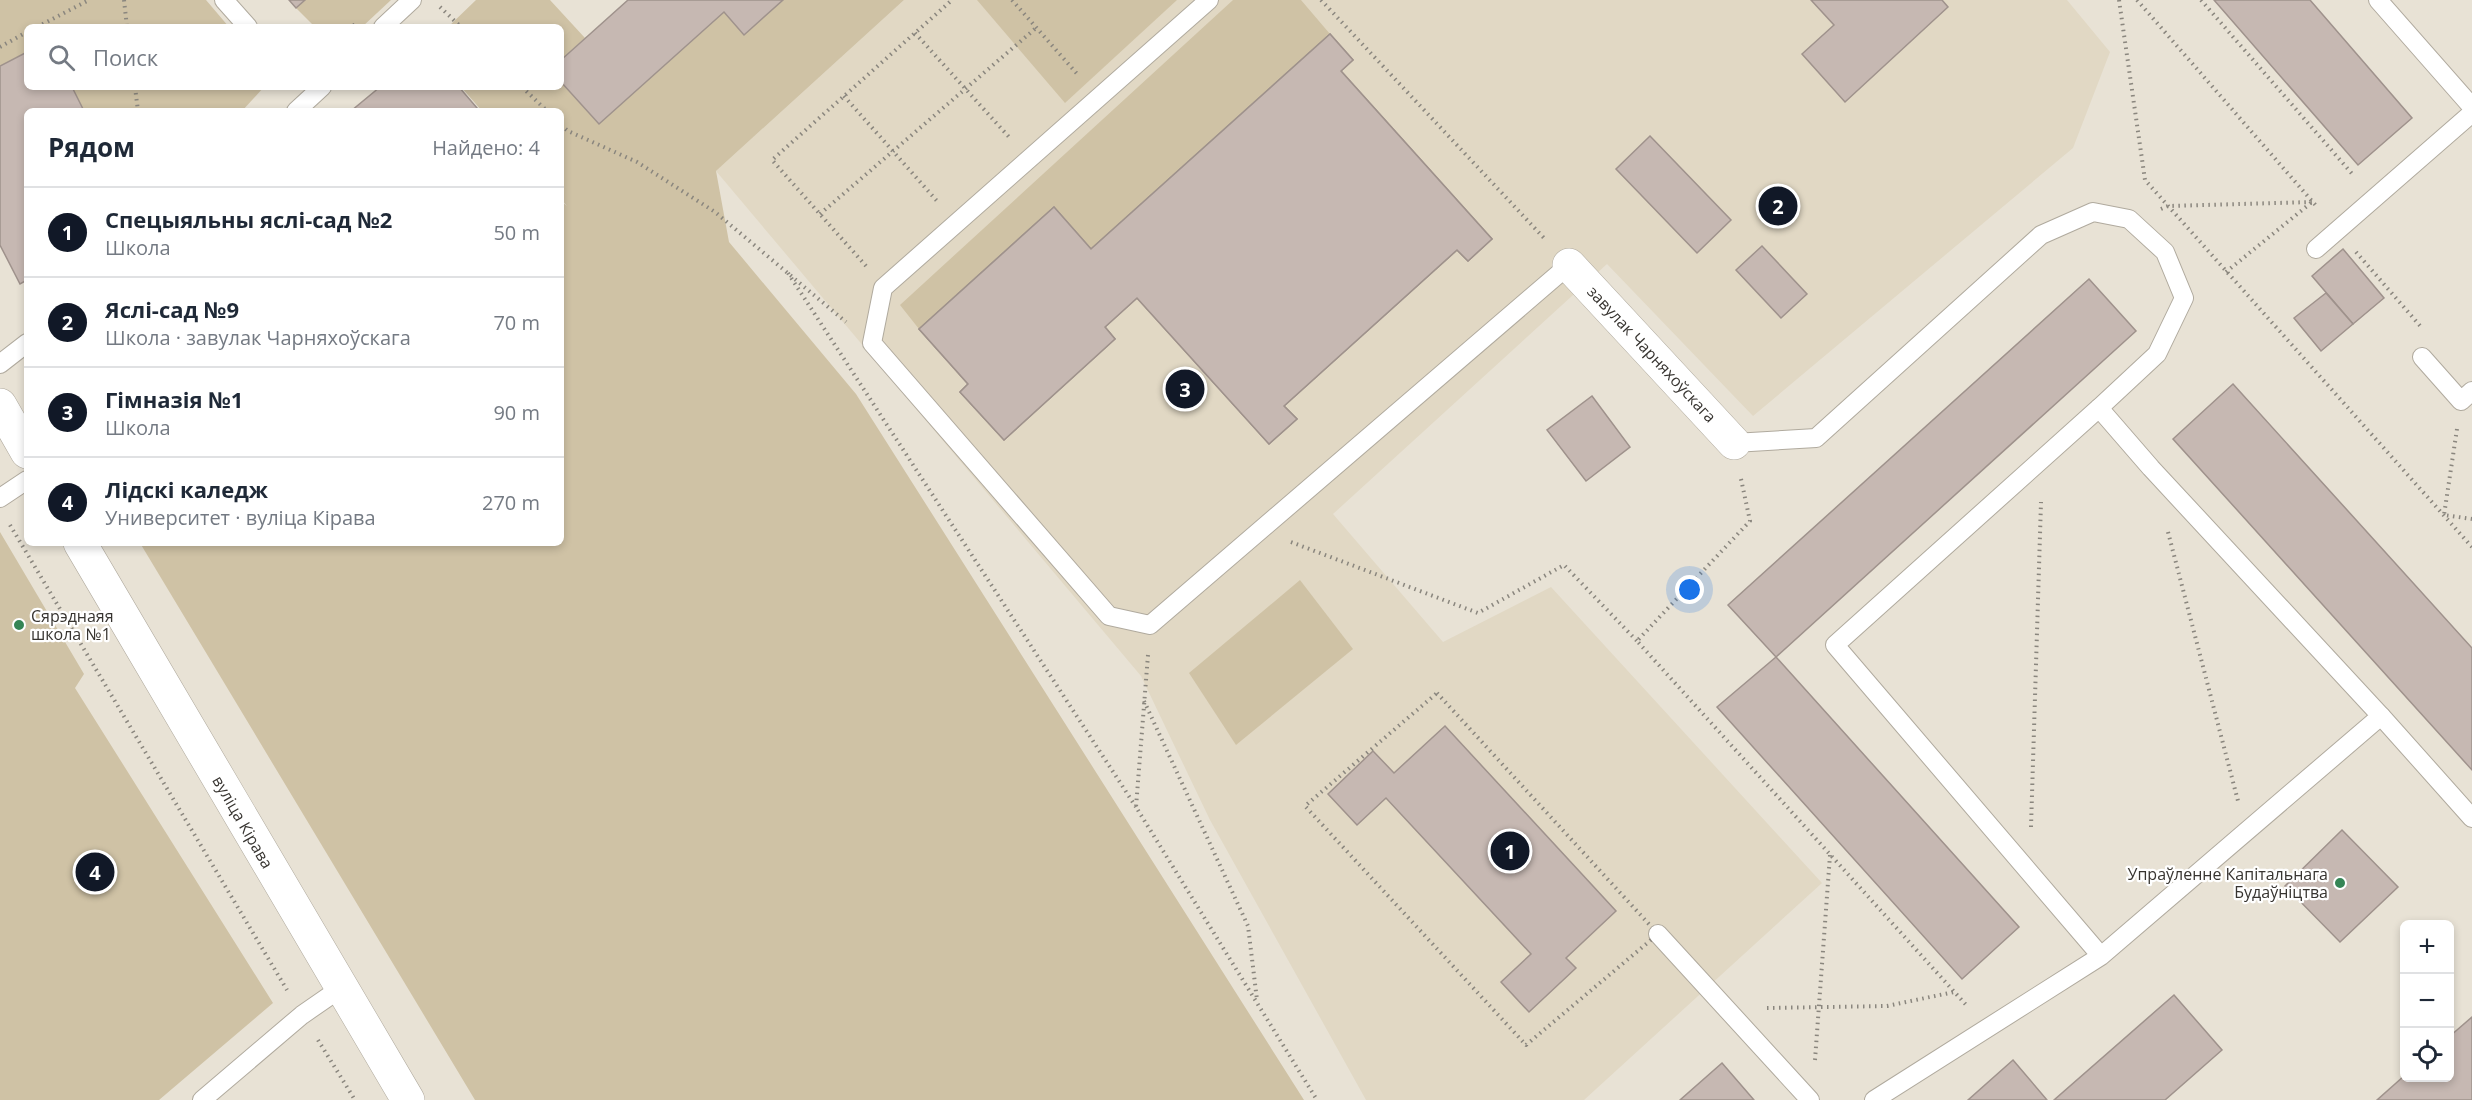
<!DOCTYPE html>
<html lang="ru">
<head>
<meta charset="utf-8">
<style>
	:root { --surface:#fff; --page:#f6f6f7; --text:#1f2937; --muted:#747a83; --line:#e0e1e3; --accent:#111827 }
	body { margin:0; font-family:"Open Sans",sans-serif; background:var(--page); color:var(--text) }
	.controls { position:absolute; right:18px; bottom:18px; display:grid; overflow:hidden; border-radius:9px; box-shadow:0 3px 9px #0003 }
	.controls button { width:54px; height:54px; display:grid; place-items:center; padding:0; border:0; border-bottom:2px solid var(--line); background:var(--surface); color:var(--text); font:30px sans-serif }
	.you { position:absolute; left:1690px; top:590px; width:21px; height:21px; margin:-15px; border:4px solid #fff; border-radius:50%; background:#1a73e8; box-shadow:0 0 0 9px #1a73e833 }
	.badge { display:grid; place-items:center; width:39px; height:39px; border-radius:50%; background:var(--accent); color:#fff; font-size:20px; font-weight:700 }
	.pin { position:absolute; translate:-50% -50%; border:3px solid #fff; box-shadow:0 2px 6px #0006 }
	.list { margin:0; padding:0; list-style:none }
	h2 { display:flex; justify-content:space-between; align-items:center; height:78px; margin:0; padding:0 24px; font-size:26px }
	h2 small { font-size:20px; font-weight:400; color:var(--muted) }
	.list li { display:grid; grid-template-columns:39px 1fr auto; gap:18px; align-items:center; box-sizing:border-box; height:90px; padding:0 24px; border-top:2px solid var(--line) }
	.list b { display:block; font-size:22px; white-space:nowrap }
	.list p { margin:0; font-size:20px; white-space:nowrap; color:var(--muted) }
	.list em { font-size:20px; font-style:normal; color:var(--muted) }
	.icon { flex:none; width:33px; height:33px; fill:none; stroke:currentColor; stroke-width:2; stroke-linecap:round; stroke-linejoin:round }
	.map { position:relative; flex:none; width:2472px; height:1100px; overflow:hidden }
	.search { position:absolute; background:var(--surface); box-shadow:0 3px 9px #0003; left:24px; top:24px; width:540px; height:66px; display:flex; align-items:center; gap:15px; box-sizing:border-box; padding:0 21px; border-radius:9px; color:var(--muted); font-size:22px }
	.panel { position:absolute; background:var(--surface); box-shadow:0 3px 9px #0003; left:24px; top:108px; width:540px; height:438px; border-radius:9px }
	.map>svg:first-child { display:block }
	.built { fill:#e1d8c4 }
	.green { fill:#cfc2a5 }
	.building { fill:#c6b8b2; stroke:#9f928c; stroke-width:1.5; fill-rule:evenodd }
	.lines { fill:none; stroke-linecap:round; stroke-linejoin:round }
	.lane-casing { stroke:#b0aa9e; stroke-width:20 }
	.street-casing { stroke:#b0aa9e; stroke-width:34 }
	.path { stroke:#8a867e; stroke-width:4; stroke-dasharray:1.5 4.5; stroke-linecap:butt }
	.lane { stroke:#fff; stroke-width:18 }
	.street { stroke:#fff; stroke-width:33 }
	.poi-dot { fill:#358555; stroke:#fff; stroke-width:2 }
	.labels { text-anchor:middle; dominant-baseline:central; stroke-width:4.5; stroke-linejoin:round; paint-order:stroke }
	.street-label { font-size:16px; fill:#373430; stroke:#fff }
	.poi-label { font-size:16px; fill:#373430; stroke:#fff; text-anchor:start }
</style>
</head>
<body>
<div class="map">
<svg width="2472" height="1100" viewBox="0 0 2472 1100">
	<rect width="100%" height="100%" fill="#e8e2d5"/>
	<polygon class="built" points="904,0 2067,0 2110,52 2073,148 1753,416 1607,264 1333,514 1443,642 1551,587 1822,883 1584,1100 1366,1100 1210,820 1141,676 716,171"/>
	<g class="green">
		<polygon points="0,0 206,0 229,27 27,27 27,52 0,66"/>
		<polygon points="305,0 391,0 362,27 315,27 296,8"/>
		<polygon points="476,0 550,0 585,38 561,60 561,27 448,27"/>
		<polygon points="783,0 904,0 716,171 729,242 856,394 1304,1100 475,1100 140,543 561,543 561,201 567,206 561,199 561,111 482,111 461,87 561,87 561,82 599,124 724,12 744,35"/>
		<polygon points="977,0 1177,0 1065,103"/>
		<polygon points="1233,0 1301,0 1330,34 1091,249 1054,208 919,329 900,305"/>
		<polygon points="72,87 264,87 242,111 84,111"/>
		<polygon points="0,532 84,674 75,688 273,1003 159,1100 0,1100"/>
		<polygon points="1300,580 1353,649 1236,745 1189,673"/>
	</g>
	<g class="building">
		<polygon points="289,0 305,0 296,8"/>
		<polygon points="628,0 783,0 744,35 724,12 599,124 561,82 561,60"/>
		<polygon points="1811,0 1942,0 1948,7 1845,102 1802,54 1834,25"/>
		<polygon points="2214,0 2310,0 2412,118 2358,165"/>
		<path d="M 1330,34 L 1353,60 L 1341,71 L 1492,239 L 1468,261 L 1457,250 L 1284,406 L 1297,419 L 1269,444 L 1137,298 L 1105,327 L 1115,339 L 1004,440 L 960,392 L 968,384 L 919,329 L 1054,207 L 1091,249 ZM 1301,128 L 1394,231 L 1285,329 L 1192,226 Z"/>
		<polygon points="1330,34 1353,60 1341,71 1492,239 1468,261 1457,250 1284,406 1297,419 1269,444 1137,298 1105,327 1115,339 1004,440 960,392 968,384 919,329 1054,207 1091,249"/>
		<polygon points="27,52 27,87 72,87 84,111 27,111 27,280 20,284 0,245 0,66"/>
		<polygon points="380,87 459,87 477,108 474,111 351,111"/>
		<polygon points="1650,136 1731,220 1697,253 1616,169"/>
		<polygon points="1762,246 1807,294 1781,318 1736,270"/>
		<polygon points="2343,249 2384,298 2353,324 2312,276"/>
		<polygon points="2089,279 2136,331 1776,657 1728,605"/>
		<polygon points="2326,293 2353,324 2321,351 2294,318"/>
		<polygon points="2233,384 2472,648 2472,770 2173,439"/>
		<polygon points="1592,396 1630,447 1586,481 1547,430"/>
		<polygon points="1776,657 2019,927 1962,979 1717,707"/>
		<polygon points="1445,726 1616,911 1566,958 1576,968 1529,1012 1501,982 1531,954 1386,798 1357,825 1328,794 1373,751 1394,773"/>
		<polygon points="2342,830 2398,887 2340,942 2285,886"/>
		<polygon points="2174,995 2222,1050 2165,1100 2054,1100"/>
		<polygon points="2472,1017 2472,1100 2377,1100 2404,1076 2450,1078 2450,1036"/>
		<polygon points="2013,1060 2047,1100 1968,1100"/>
		<polygon points="1722,1063 1754,1100 1680,1100"/>
	</g>
	<g class="lines">
		<defs>
			<g id="lane">
				<polyline points="224,0 248,27"/>
				<polyline points="1209,0 883,288 872,343 1109,616 1150,625 1569,265"/>
				<polyline points="2378,0 2472,107"/>
				<polyline points="383,27 412,0"/>
				<polyline points="296,111 322,87"/>
				<polyline points="2316,249 2472,113"/>
				<polyline points="2422,357 2461,401 2472,391"/>
				<polyline points="0,364 27,343"/>
				<polyline points="1734,443 1816,438 2041,235 2093,212 2129,219 2165,252 2184,298 2157,354 2099,408"/>
				<polyline points="0,498 27,480"/>
				<polyline points="2381,716 2472,818"/>
				<polyline points="1658,934 1810,1100"/>
				<polyline points="202,1100 302,1015 341,988"/>
				<polyline points="1874,1100 2101,956 2381,716 2151,468 2099,408 1835,645 2101,956"/>
			</g>
			<g id="street">
				<polyline points="1569,265 1734,443"/>
				<polyline points="0,405 27,452"/>
				<polyline points="80,543 408,1100"/>
			</g>
		</defs>
		<use href="#lane" class="lane-casing"/>
		<use href="#street" class="street-casing"/>
		<g class="path">
			<polyline points="124,0 127,27"/>
			<polyline points="1012,0 1079,76"/>
			<polyline points="1321,0 1544,238"/>
			<polyline points="2119,0 2145,180 2472,547"/>
			<polyline points="2137,0 2318,208"/>
			<polyline points="2201,0 2354,176"/>
			<polyline points="440,7 461,27"/>
			<polyline points="37,27 89,0"/>
			<polyline points="341,27 355,25"/>
			<polyline points="915,33 1009,137"/>
			<polyline points="0,47 27,32"/>
			<polyline points="135,87 138,111"/>
			<polyline points="522,87 547,111"/>
			<polyline points="844,96 937,201"/>
			<polyline points="561,125 568,131 637,162 715,212 846,322"/>
			<polyline points="2161,209 2168,206 2312,202"/>
			<polyline points="820,214 1036,28"/>
			<polyline points="2356,252 2422,328"/>
			<polyline points="866,266 772,160 952,0"/>
			<polyline points="2226,272 2312,202"/>
			<polyline points="788,273 1136,807"/>
			<polyline points="2457,429 2444,515 2472,519"/>
			<polyline points="1741,479 1750,521 1637,641 1968,1007"/>
			<polyline points="10,525 287,990"/>
			<polyline points="2168,532 2238,801"/>
			<polyline points="1291,542 1478,613 1564,565 1637,641"/>
			<polyline points="1148,655 1136,807 1317,1100"/>
			<polygon points="1437,693 1658,934 1526,1045 1305,806"/>
			<polyline points="1144,701 1248,926 1257,1000"/>
			<polyline points="2031,827 2041,502"/>
			<polyline points="1767,1008 1887,1006 1954,992"/>
			<polyline points="318,1040 355,1100"/>
			<polyline points="1815,1060 1830,855"/>
		</g>
		<use href="#lane" class="lane"/>
		<use href="#street" class="street"/>
	</g>
	<g class="poi-dot">
		<circle cx="19" cy="625" r="6"/>
		<circle cx="2340" cy="883" r="6"/>
	</g>
	<g class="labels">
		<g class="street-label">
			<text transform="translate(1652 354) rotate(47)">завулак Чарняхоўскага</text>
			<text transform="translate(243 822) rotate(60)">вуліца Кірава</text>
		</g>
		<g class="poi-label">
			<text x="31" y="616">Сярэднаяя<tspan x="31" dy="18">школа №1</tspan></text>
			<text x="2328" y="874" text-anchor="end">Упраўленне Капітальнага<tspan x="2328" dy="18">Будаўніцтва</tspan></text>
		</g>
	</g>
</svg>
<div class="controls">
<button>+</button>
<button>−</button>
<button><svg class="icon" aria-label="locate" viewBox="0 0 24 24"><circle cx="12" cy="12" r="6"/><path d="M12 2v4M12 18v4M2 12h4M18 12h4"/></svg></button>
</div>
<div class="you"></div>
<div class="pin badge" style="left:1510px;top:851px">1</div>
<div class="pin badge" style="left:1778px;top:206px">2</div>
<div class="pin badge" style="left:1185px;top:389px">3</div>
<div class="pin badge" style="left:95px;top:872px">4</div>
<div class="search"><svg class="icon" aria-label="search" viewBox="0 0 24 24"><circle cx="10" cy="10" r="6"/><path d="M15 15l6 6"/></svg>Поиск</div>
<section class="panel">
<h2>Рядом<small>Найдено: 4</small></h2>
<ul class="list">
<li><span class="badge">1</span><div><b>Спецыяльны яслі-сад №2</b><p>Школа</p></div><em>50 m</em></li>
<li><span class="badge">2</span><div><b>Яслі-сад №9</b><p>Школа · завулак Чарняхоўскага</p></div><em>70 m</em></li>
<li><span class="badge">3</span><div><b>Гімназія №1</b><p>Школа</p></div><em>90 m</em></li>
<li><span class="badge">4</span><div><b>Лідскі каледж</b><p>Университет · вуліца Кірава</p></div><em>270 m</em></li>
</ul>
</section>
</div>
</body>
</html>
